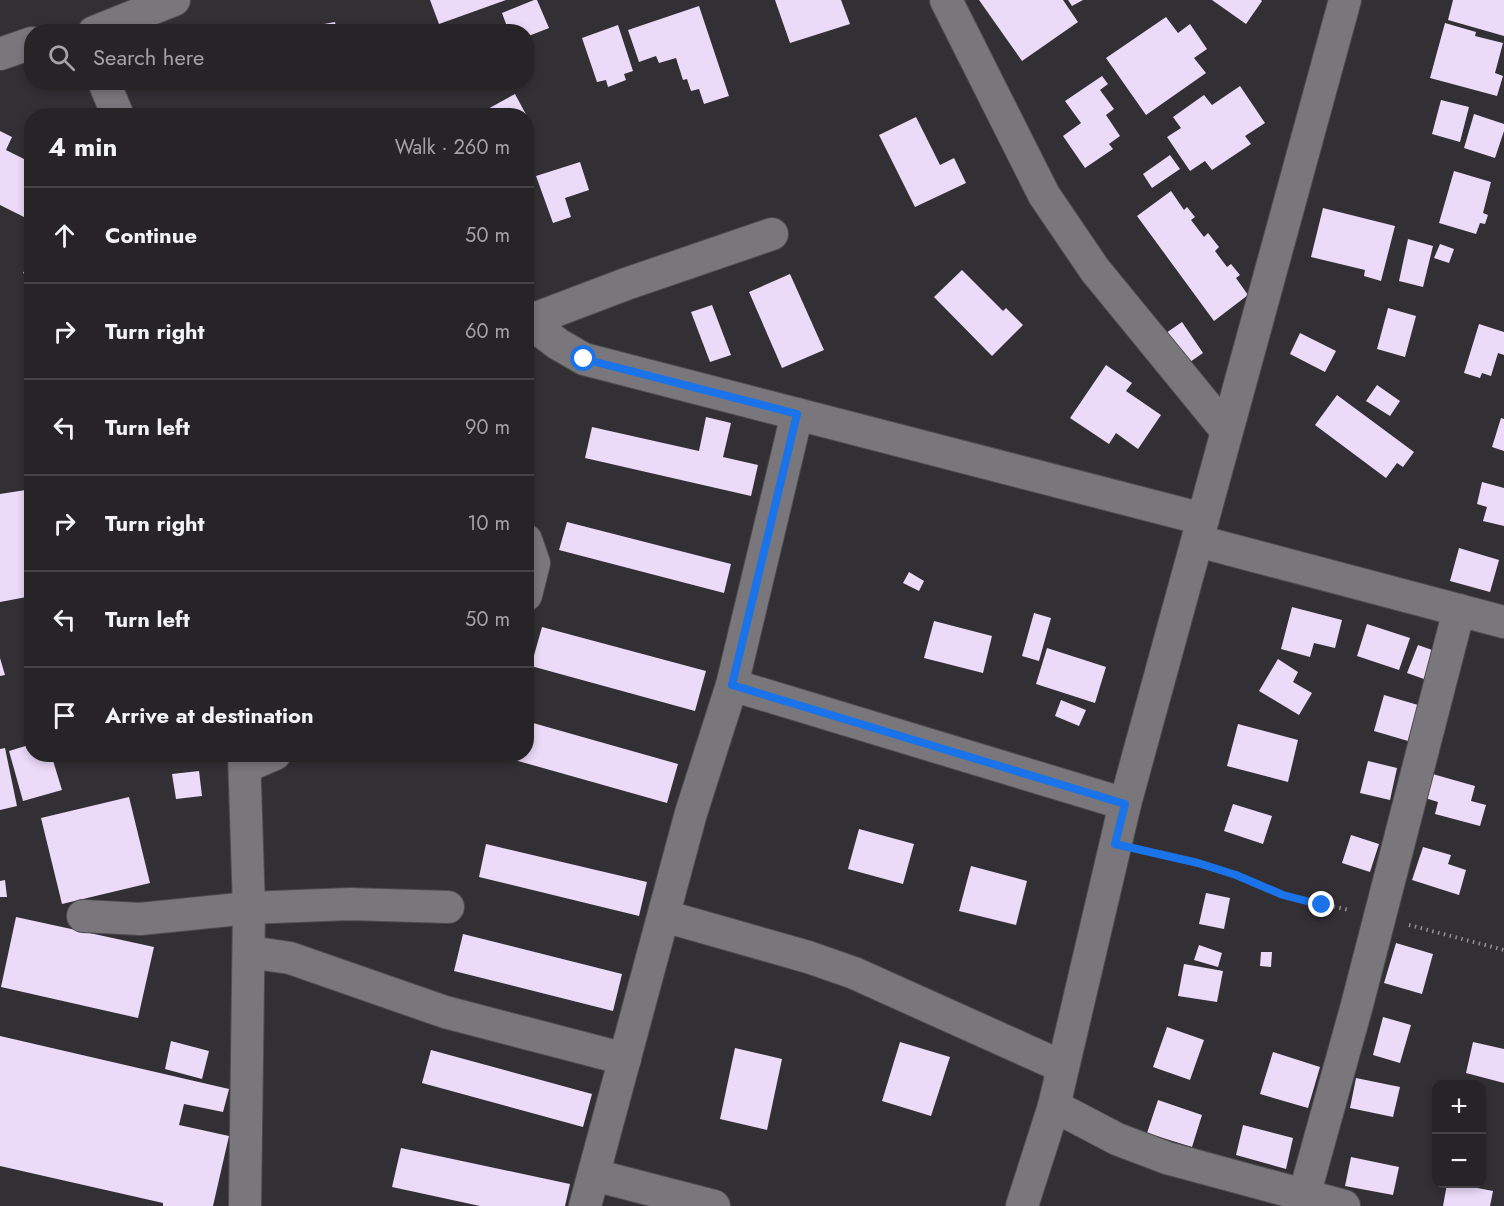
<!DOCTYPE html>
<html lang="en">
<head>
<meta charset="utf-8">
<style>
	:root { --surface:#262427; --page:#323033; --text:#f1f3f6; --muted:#a4a4a7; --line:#424144 }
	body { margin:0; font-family:Jost,sans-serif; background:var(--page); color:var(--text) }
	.controls { position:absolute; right:18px; bottom:18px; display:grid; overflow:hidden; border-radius:12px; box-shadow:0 3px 9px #0003 }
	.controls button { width:54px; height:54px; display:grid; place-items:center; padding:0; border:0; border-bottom:2px solid var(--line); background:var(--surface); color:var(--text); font:30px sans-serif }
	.stop { position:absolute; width:18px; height:18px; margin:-14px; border:4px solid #1a73e8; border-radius:50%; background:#fff }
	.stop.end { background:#1a73e8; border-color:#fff; box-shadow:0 2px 6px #0008 }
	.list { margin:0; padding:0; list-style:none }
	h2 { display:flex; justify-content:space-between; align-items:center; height:78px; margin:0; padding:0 24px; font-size:26px }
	h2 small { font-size:20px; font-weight:400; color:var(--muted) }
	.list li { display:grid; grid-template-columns:39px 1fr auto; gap:18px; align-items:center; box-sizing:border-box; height:96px; padding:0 24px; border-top:2px solid var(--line) }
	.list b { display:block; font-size:22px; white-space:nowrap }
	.list em { font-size:20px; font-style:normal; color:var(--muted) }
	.icon { flex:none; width:33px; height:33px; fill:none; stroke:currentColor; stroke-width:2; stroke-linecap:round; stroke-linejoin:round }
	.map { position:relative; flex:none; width:1504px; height:1206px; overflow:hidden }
	.search { position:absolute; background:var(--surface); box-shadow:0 3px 9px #0003; left:24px; top:24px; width:510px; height:66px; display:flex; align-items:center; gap:15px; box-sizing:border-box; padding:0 21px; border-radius:24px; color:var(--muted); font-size:22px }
	.panel { position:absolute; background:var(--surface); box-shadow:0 3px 9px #0003; left:24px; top:108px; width:510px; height:654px; border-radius:24px }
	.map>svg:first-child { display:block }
	.building { fill:#ebdaf8 }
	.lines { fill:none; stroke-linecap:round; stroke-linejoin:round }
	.minor-casing { stroke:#4e4c4f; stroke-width:34 }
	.path { stroke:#929093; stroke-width:4; stroke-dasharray:1.5 4.5; stroke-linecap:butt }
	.minor { stroke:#79777b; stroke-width:32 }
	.route { stroke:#1a73e8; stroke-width:8 }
</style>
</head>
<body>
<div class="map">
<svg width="1504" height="1206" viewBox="0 0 1504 1206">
	<rect width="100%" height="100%" fill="#323034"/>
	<g class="building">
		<polygon points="430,0 506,0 439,24"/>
		<polygon points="534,0 537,0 549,28 526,37 526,32 509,32 502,13"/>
		<polygon points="775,0 841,0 850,24 790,43"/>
		<polygon points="979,0 1063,0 1078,22 1022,61"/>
		<polygon points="1068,0 1083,0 1072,6"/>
		<polygon points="1212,0 1261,0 1262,1 1246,24"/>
		<polygon points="1453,0 1504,0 1504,36 1448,20"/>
		<polygon points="699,6 729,96 704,104 699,89 691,91 687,79 683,80 676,58 659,63 656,56 639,62 628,30"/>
		<polygon points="1166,17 1178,33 1190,24 1207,49 1194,58 1206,73 1146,115 1106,58"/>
		<polygon points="335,22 337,32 291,32 291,30"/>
		<polygon points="1445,23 1476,32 1475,36 1503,43 1495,73 1503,76 1497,96 1430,78"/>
		<polygon points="618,25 633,71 624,74 626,80 608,87 606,80 597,82 582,38"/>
		<polygon points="1102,76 1108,84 1100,90 1114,109 1106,115 1120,136 1109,144 1113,149 1085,168 1063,136 1081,123 1065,101"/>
		<polygon points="1240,86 1265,123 1245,136 1251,144 1212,170 1205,161 1190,171 1167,137 1181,128 1173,117 1204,95 1212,105"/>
		<polygon points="515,94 529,120 526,121 526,116 475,116"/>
		<polygon points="1441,100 1469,107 1460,142 1432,134"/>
		<polygon points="1474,114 1504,124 1504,131 1495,158 1464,148"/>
		<polygon points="916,117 940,165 954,158 966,183 915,207 879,135"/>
		<polygon points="0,131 12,137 6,150 32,163 32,221 0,205"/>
		<polygon points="1170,155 1180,169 1152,188 1143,174"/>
		<polygon points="580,162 589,190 565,198 571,217 553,223 536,176"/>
		<polygon points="1454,171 1491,182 1483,213 1488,215 1485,224 1480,223 1476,234 1439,223"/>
		<polygon points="1171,191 1184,210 1187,207 1195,217 1191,220 1204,237 1208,233 1219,247 1215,251 1227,267 1231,264 1240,275 1236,278 1248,295 1214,321 1137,216"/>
		<polygon points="1323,208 1395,226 1381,281 1364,276 1365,270 1311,257"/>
		<polygon points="1408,239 1433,246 1423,287 1399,281"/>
		<polygon points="1440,244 1454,249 1449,263 1434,258"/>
		<polygon points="32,259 32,278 23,273"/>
		<polygon points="962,270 1003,311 1006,308 1023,325 992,356 934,297"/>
		<polygon points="790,274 824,350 782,368 749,292"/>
		<polygon points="712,305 731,355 710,362 691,312"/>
		<polygon points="1388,308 1416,316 1405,357 1377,349"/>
		<polygon points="1182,322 1203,353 1187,364 1166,333"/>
		<polygon points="1479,324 1504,332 1504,355 1498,353 1491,376 1482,373 1480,378 1464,373"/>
		<polygon points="1300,333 1336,351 1325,372 1290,354"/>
		<polygon points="1106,365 1132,383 1126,391 1161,415 1138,449 1116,433 1109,444 1070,418"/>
		<polygon points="1377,385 1400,401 1390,416 1366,401"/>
		<polygon points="1337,395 1414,452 1403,467 1397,463 1386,478 1315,425"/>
		<polygon points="706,417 731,423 723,457 758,465 751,496 585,458 592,427 699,451"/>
		<polygon points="1501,418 1504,419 1504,451 1492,447"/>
		<polygon points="1482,482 1504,488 1504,526 1483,521 1487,507 1477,504"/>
		<polygon points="32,489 32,596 0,602 0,494"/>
		<polygon points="567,522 731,564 724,593 559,550"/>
		<polygon points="1459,548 1499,560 1490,592 1450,581"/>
		<polygon points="909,572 924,581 919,591 903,583"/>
		<polygon points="1292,607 1342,620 1335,648 1314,643 1310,657 1281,649"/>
		<polygon points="1034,613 1051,618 1039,661 1022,656"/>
		<polygon points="934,621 992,636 983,673 924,658"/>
		<polygon points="1367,624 1410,638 1399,670 1357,656"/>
		<polygon points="542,627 706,671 695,711 531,666"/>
		<polygon points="1418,645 1435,651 1424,679 1407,673"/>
		<polygon points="1047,648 1106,667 1095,703 1036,684"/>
		<polygon points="0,658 5,675 0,676"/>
		<polygon points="1278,659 1298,672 1293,682 1312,693 1299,715 1259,691"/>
		<polygon points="1384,695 1418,705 1408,741 1374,731"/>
		<polygon points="1061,700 1086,710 1079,726 1055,716"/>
		<polygon points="526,721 678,764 667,803 504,757 505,754 526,754"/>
		<polygon points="1238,724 1298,740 1288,782 1227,766"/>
		<polygon points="32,744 32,754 51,754 62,790 23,801 9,751"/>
		<polygon points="5,748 17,806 0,810 0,749"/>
		<polygon points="1368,761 1397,768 1390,800 1360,793"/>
		<polygon points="199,771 202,796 176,799 172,774"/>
		<polygon points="1429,773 1475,786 1471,801 1486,805 1480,826 1435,814 1438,802 1422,797"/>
		<polygon points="129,797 150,883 62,904 41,818"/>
		<polygon points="1233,804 1272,816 1263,844 1224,831"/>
		<polygon points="859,829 914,844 903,884 848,869"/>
		<polygon points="1351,835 1379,844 1370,872 1342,863"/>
		<polygon points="486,844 647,882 639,916 479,877"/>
		<polygon points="1423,847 1451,855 1448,864 1466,870 1459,895 1412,880"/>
		<polygon points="971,866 1027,881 1016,925 959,911"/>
		<polygon points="5,880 7,897 0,897 0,881"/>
		<polygon points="1206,893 1230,898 1224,929 1199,924"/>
		<polygon points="16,917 154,947 138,1018 1,987"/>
		<polygon points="463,934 622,974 613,1011 454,971"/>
		<polygon points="1396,943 1433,954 1422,994 1384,983"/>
		<polygon points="1199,945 1222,953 1218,967 1194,960"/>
		<polygon points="1261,952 1272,952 1271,967 1260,966"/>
		<polygon points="1184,964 1223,971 1217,1002 1178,996"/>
		<polygon points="1383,1017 1411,1025 1400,1063 1373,1055"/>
		<polygon points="1167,1027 1204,1040 1190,1080 1153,1067"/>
		<polygon points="0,1036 229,1089 223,1112 184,1104 179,1125 229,1136 213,1206 163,1206 163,1203 0,1166"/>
		<polygon points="171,1041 209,1051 202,1079 165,1069"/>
		<polygon points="900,1042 950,1057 931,1116 882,1101"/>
		<polygon points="1473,1042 1504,1049 1504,1083 1466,1073"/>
		<polygon points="735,1048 782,1059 767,1130 720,1119"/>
		<polygon points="431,1050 592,1094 583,1127 422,1083"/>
		<polygon points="1273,1052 1320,1067 1308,1108 1260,1094"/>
		<polygon points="1356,1078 1400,1087 1393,1117 1350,1108"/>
		<polygon points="1158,1100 1202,1115 1192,1147 1147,1133"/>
		<polygon points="1243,1125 1293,1138 1286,1169 1236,1155"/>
		<polygon points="401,1148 570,1184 565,1206 480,1206 392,1187"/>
		<polygon points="1351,1157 1399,1167 1393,1195 1345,1186"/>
		<polygon points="1447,1184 1457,1184 1493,1191 1490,1206 1443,1206"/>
	</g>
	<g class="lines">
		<defs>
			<g id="minor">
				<polyline points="946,0 1044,195 1095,270 1226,430"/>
				<polyline points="94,32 174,0"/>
				<polyline points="0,54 32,43"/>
				<polyline points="104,82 118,116"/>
				<polyline points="528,321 558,344 584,359 1203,519"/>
				<polyline points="526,322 626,284 772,234"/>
				<polyline points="526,540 534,563 526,595"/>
				<polyline points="1198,541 1504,622"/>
				<polyline points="732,685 1125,804"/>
				<polyline points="244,754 249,908 245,1206"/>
				<polyline points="245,767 275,754"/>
				<polyline points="83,916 140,919 249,908 350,904 448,907"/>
				<polyline points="664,916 808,957 854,973 1063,1067"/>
				<polyline points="249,952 290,958 445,1012 625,1059"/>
				<polyline points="1054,1106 1117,1139 1167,1158 1344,1206"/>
				<polyline points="594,1175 714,1206"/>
				<polyline points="1304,1196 1357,1005 1459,610"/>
				<polyline points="585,1206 691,813 732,685 797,414"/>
				<polyline points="1022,1206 1054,1106 1125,804 1345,0"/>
			</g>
		</defs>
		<use href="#minor" class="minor-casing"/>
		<g class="path">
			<polyline points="1144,851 1198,863 1236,875 1283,895 1349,910"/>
			<polyline points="1409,925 1504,950"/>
		</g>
		<use href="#minor" class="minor"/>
	</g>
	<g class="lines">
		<polyline class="route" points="584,359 797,414 732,685 1125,804 1115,844 1198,863 1236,875 1283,895 1322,905"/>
	</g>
</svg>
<div class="controls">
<button>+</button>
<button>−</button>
</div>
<div class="stop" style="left:584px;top:359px"></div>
<div class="stop end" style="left:1322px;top:905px"></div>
<div class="search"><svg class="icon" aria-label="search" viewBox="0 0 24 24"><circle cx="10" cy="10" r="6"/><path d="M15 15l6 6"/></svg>Search here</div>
<section class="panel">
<h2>4 min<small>Walk · 260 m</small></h2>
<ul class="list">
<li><svg class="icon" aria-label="ahead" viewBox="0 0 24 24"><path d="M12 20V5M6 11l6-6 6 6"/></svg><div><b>Continue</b></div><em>50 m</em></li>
<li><svg class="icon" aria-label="right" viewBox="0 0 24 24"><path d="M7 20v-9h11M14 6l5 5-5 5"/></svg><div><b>Turn right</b></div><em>60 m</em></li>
<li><svg class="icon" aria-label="left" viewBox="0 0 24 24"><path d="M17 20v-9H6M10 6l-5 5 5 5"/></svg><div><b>Turn left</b></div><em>90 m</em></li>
<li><svg class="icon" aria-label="right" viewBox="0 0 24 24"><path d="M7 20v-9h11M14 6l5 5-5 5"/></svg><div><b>Turn right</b></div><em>10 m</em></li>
<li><svg class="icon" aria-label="left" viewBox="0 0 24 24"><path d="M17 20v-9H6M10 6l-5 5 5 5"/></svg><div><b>Turn left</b></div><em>50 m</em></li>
<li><svg class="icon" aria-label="arrive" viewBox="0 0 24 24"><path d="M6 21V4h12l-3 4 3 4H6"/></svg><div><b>Arrive at destination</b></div></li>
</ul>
</section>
</div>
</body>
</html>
